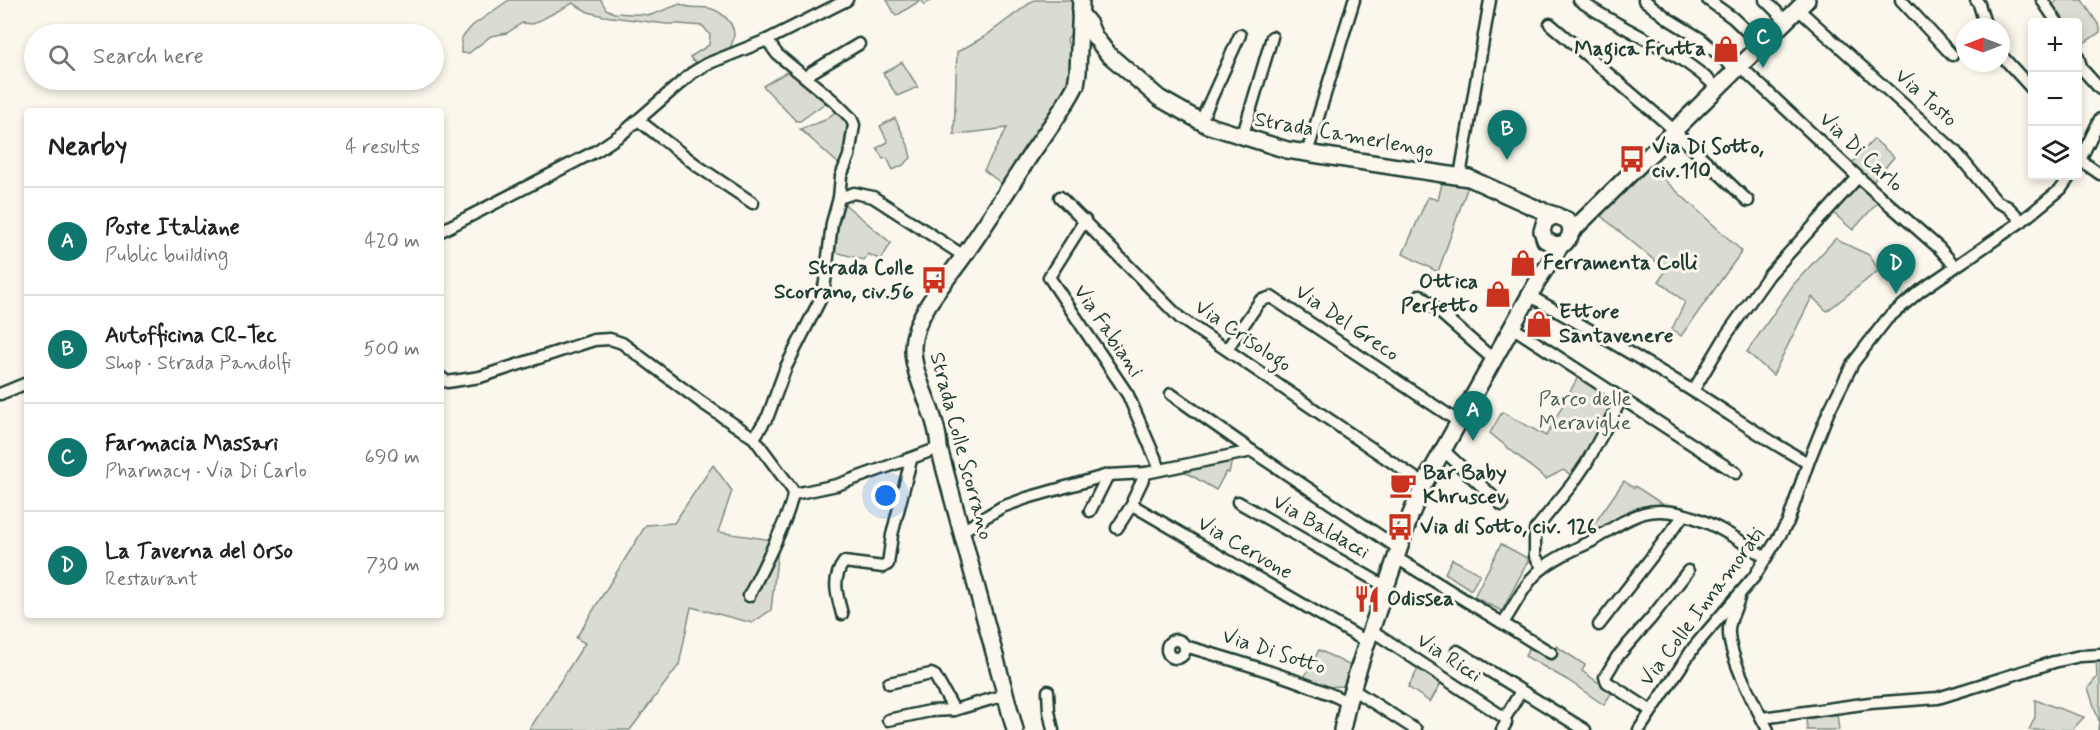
<!DOCTYPE html>
<html lang="en">
<head>
<meta charset="utf-8">
<style>
	:root { --surface:#fff; --page:#f6f6f6; --text:#202124; --muted:#757577; --line:#e0e0e0; --accent:#0f766e }
	body { margin:0; font-family:Mynerve,sans-serif; background:var(--page); color:var(--text) }
	.controls { position:absolute; right:18px; top:18px; display:grid; overflow:hidden; border-radius:6px; box-shadow:0 3px 9px #0003 }
	.controls button { width:54px; height:54px; display:grid; place-items:center; padding:0; border:0; border-bottom:2px solid var(--line); background:var(--surface); color:var(--text); font:30px sans-serif }
	.compass { position:absolute; left:1956px; top:18px; width:54px; height:54px; border-radius:50%; background:var(--surface); box-shadow:0 3px 9px #0003; rotate:270deg }
	.you { position:absolute; left:886px; top:496px; width:21px; height:21px; margin:-15px; border:4px solid #fff; border-radius:50%; background:#1a73e8; box-shadow:0 0 0 9px #1a73e833 }
	.badge { display:grid; place-items:center; width:39px; height:39px; border-radius:50%; background:var(--accent); color:#fff; font-size:20px; font-weight:700 }
	.pin { position:absolute; translate:-50% -50px; filter:drop-shadow(0 2px 3px #0008) }
	.pin::after { content:''; position:absolute; top:32px; width:21px; height:18px; background:inherit; clip-path:polygon(0 0,100% 0,50% 100%) }
	.list { margin:0; padding:0; list-style:none }
	h2 { display:flex; justify-content:space-between; align-items:center; height:78px; margin:0; padding:0 24px; font-size:26px }
	h2 small { font-size:20px; font-weight:400; color:var(--muted) }
	.list li { display:grid; grid-template-columns:39px 1fr auto; gap:18px; align-items:center; box-sizing:border-box; height:108px; padding:0 24px; border-top:2px solid var(--line) }
	.list b { display:block; font-size:22px; white-space:nowrap }
	.list p { margin:0; font-size:20px; white-space:nowrap; color:var(--muted) }
	.list em { font-size:20px; font-style:normal; color:var(--muted) }
	.icon { flex:none; width:33px; height:33px; fill:none; stroke:currentColor; stroke-width:2; stroke-linecap:round; stroke-linejoin:round }
	.map { position:relative; flex:none; width:2100px; height:730px; overflow:hidden }
	.search { position:absolute; background:var(--surface); box-shadow:0 3px 9px #0003; left:24px; top:24px; width:420px; height:66px; display:flex; align-items:center; gap:15px; box-sizing:border-box; padding:0 21px; border-radius:33px; color:var(--muted); font-size:22px }
	.panel { position:absolute; background:var(--surface); box-shadow:0 3px 9px #0003; left:24px; top:108px; width:420px; height:510px; border-radius:6px }
	.map>svg:first-child { display:block }
	.green { fill:#dbdcd1; stroke:#7d8c82; stroke-width:1.5 }
	.lines { fill:none; stroke-linecap:round; stroke-linejoin:round }
	.street-casing { stroke:#1f3d34; stroke-width:15 }
	.secondary-casing { stroke:#1f3d34; stroke-width:20 }
	.street { stroke:#fbf7ec; stroke-width:10 }
	.secondary { stroke:#fbf7ec; stroke-width:15 }
	.labels { text-anchor:middle; dominant-baseline:central; stroke-width:6; stroke-linejoin:round; paint-order:stroke }
	.poi-label { font-size:21px; font-weight:bold; fill:#1f3d34; stroke:#fbf7ec; text-anchor:start }
	.street-label { font-size:21px; fill:#1f3d34; stroke:#fbf7ec }
	.park-label { font-size:21px; fill:#455d53; stroke:#fbf7ec }
</style>
</head>
<body>
<div class="map">
<svg width="2100" height="730" viewBox="0 0 2100 730">
	<rect width="100%" height="100%" fill="#fbf7ec"/>
	<filter id="ink" filterUnits="userSpaceOnUse"><feTurbulence type="fractalNoise" baseFrequency=".0167" numOctaves="2"/><feDisplacementMap in="SourceGraphic" scale="12" xChannelSelector="R" yChannelSelector="G"/><feConvolveMatrix kernelMatrix="1 2 1 2 8 2 1 2 1" color-interpolation-filters="sRGB"/></filter>
	<g filter="url(#ink)">
		<g class="green">
			<path d="M 509,0 L 601,0 L 606,9 L 614,13 L 651,15 L 680,4 C 692,10 697,6 708,8 C 720,10 734,22 734,35 C 734,39 731,45 730,49 L 700,63 L 693,61 L 690,57 L 709,45 L 710,35 L 703,26 L 679,24 L 666,24 L 604,16 L 588,12 L 573,3 L 533,24 L 522,23 L 507,33 L 491,36 L 469,53 L 461,53 L 461,39 L 472,26 Z"/>
			<polygon points="887,0 932,0 924,5 921,0 896,16"/>
			<path d="M 1034,0 L 1075,0 C 1075,13 1077,29 1067,39 L 1068,44 L 1073,50 C 1072,61 1072,72 1068,82 C 1056,117 1026,155 1006,187 L 984,170 L 1007,128 L 954,135 L 957,52 L 984,37 Z"/>
			<polygon points="2058,0 2082,0 2100,27 2100,32 2078,47 2078,22 2060,22 2050,7"/>
			<polygon points="902,62 918,87 897,96 883,73"/>
			<polygon points="790,70 828,101 800,121 796,121 763,86"/>
			<polygon points="838,110 850,127 846,153 841,166 800,129 823,121"/>
			<polygon points="895,118 908,145 911,158 903,165 893,170 887,158 883,159 877,148 888,142 880,126"/>
			<polygon points="1874,139 1894,157 1873,182 1851,164"/>
			<polygon points="1646,163 1742,251 1681,336 1672,329 1685,302 1659,281 1666,270 1601,216"/>
			<polygon points="1443,179 1468,186 1438,272 1403,254 1428,197 1438,200"/>
			<polygon points="1857,183 1878,202 1853,230 1832,212"/>
			<polygon points="842,202 891,243 881,260 868,254 864,260 832,251 834,229"/>
			<polygon points="1836,238 1841,242 1869,255 1879,270 1827,311 1812,297 1773,375 1747,352 1793,285"/>
			<polygon points="1580,373 1618,399 1573,476 1563,470 1546,479 1490,433 1502,412 1546,436"/>
			<polygon points="1232,460 1229,473 1226,472 1216,490 1182,470"/>
			<polygon points="713,465 732,491 718,532 779,541 771,610 752,623 691,607 679,665 630,730 529,730 585,643 576,638 646,525 674,523"/>
			<polygon points="1624,481 1634,488 1635,486 1667,507 1645,506 1630,510 1566,551 1592,527"/>
			<polygon points="1501,544 1529,559 1502,611 1474,597"/>
			<polygon points="1452,559 1480,574 1471,590 1445,573"/>
			<polygon points="1556,646 1585,665 1582,671 1612,692 1604,705 1569,681 1525,656 1530,647 1548,658"/>
			<polygon points="1319,650 1353,667 1347,682 1343,686 1326,687 1304,678"/>
			<polygon points="2096,656 2100,656 2100,730 2098,730 2099,721 2088,688 2097,677"/>
			<polygon points="1420,666 1443,680 1430,702 1408,687"/>
			<polygon points="2035,700 2084,717 2072,730 2029,730 2035,717"/>
			<polygon points="1837,714 1839,730 1807,730 1806,719"/>
		</g>
		<g class="lines">
			<defs>
				<g id="street">
					<path d="M 1579,0 C 1622,31 1680,50 1717,88"/>
					<polyline points="1644,0 1670,20 1701,39 1736,70"/>
					<polyline points="1708,0 1733,18 1761,45"/>
					<polyline points="1765,0 1786,21"/>
					<polyline points="1901,0 1952,55"/>
					<polyline points="1976,0 1979,4 1986,27"/>
					<polyline points="2042,0 2057,22"/>
					<polyline points="1798,9 1955,151 1996,201 2008,207 2022,221"/>
					<polyline points="1550,24 1665,122 1748,201"/>
					<polyline points="2001,55 2032,89"/>
					<polyline points="2078,57 2082,69 2100,89"/>
					<polyline points="1740,66 1858,177 1939,248 1955,266"/>
					<polyline points="807,78 812,72 859,44"/>
					<polyline points="638,120 699,167 753,203"/>
					<polyline points="1201,121 1240,35"/>
					<polyline points="1242,138 1272,37"/>
					<polyline points="1307,153 1354,0"/>
					<polyline points="2080,160 2100,174"/>
					<polyline points="2078,164 2100,119"/>
					<polyline points="1460,176 1490,0"/>
					<polyline points="1060,197 1180,318 1424,484"/>
					<polyline points="839,198 854,193 873,197 964,256"/>
					<polyline points="1085,220 1049,277 1128,395 1160,469"/>
					<polyline points="441,231 598,150 623,133 692,73 707,64 767,40 847,0"/>
					<polyline points="1420,295 1494,360"/>
					<path d="M 1530,296 C 1586,327 1641,359 1696,393 C 1733,416 1769,442 1808,463"/>
					<polyline points="1512,327 1736,473"/>
					<polyline points="1227,349 1260,301 1271,297 1459,422"/>
					<path d="M 441,377 L 447,382 L 480,377 L 594,340 L 610,339 L 622,343 L 701,402 L 754,438 L 792,489 C 798,502 757,579 749,596"/>
					<polyline points="1693,391 1727,334 1769,275 1858,177"/>
					<polyline points="0,394 27,383"/>
					<polyline points="1171,394 1252,451"/>
					<polyline points="754,438 768,416 786,367 821,298 825,282 832,223 839,198 841,176 849,156 854,125 851,118 834,101 777,54 767,40"/>
					<polyline points="1443,450 1502,505"/>
					<polyline points="1146,473 1133,500 1134,506 1367,642"/>
					<polyline points="794,494 837,485 939,448"/>
					<polyline points="1238,502 1385,586"/>
					<polyline points="1090,511 1108,475"/>
					<polyline points="1117,528 1133,503"/>
					<polyline points="962,531 1002,507 1027,498 1108,475 1146,473 1252,451 1398,548"/>
					<polyline points="1395,557 1551,653"/>
					<polyline points="1543,568 1535,556 1535,530 1573,483 1586,464 1622,398"/>
					<path d="M 1739,598 C 1736,609 1730,618 1729,629 C 1727,654 1756,707 1768,730"/>
					<path d="M 842,614 C 837,595 831,579 844,562 L 883,567 L 888,564 L 892,535 L 911,460"/>
					<path d="M 1503,623 C 1514,607 1523,587 1536,574 C 1551,559 1574,550 1592,541 C 1608,531 1626,518 1644,513 C 1684,502 1736,537 1766,558"/>
					<polyline points="1599,625 1684,515"/>
					<polyline points="1371,630 1505,718"/>
					<circle cx="1176" cy="649" r="9"/>
					<path d="M 1185,646 C 1240,662 1296,678 1348,702"/>
					<polyline points="1457,651 1585,730"/>
					<polyline points="889,683 931,674 935,676 954,710"/>
					<polyline points="1352,689 1416,730"/>
					<polyline points="1048,691 1049,711 1053,730"/>
					<polyline points="1650,710 1607,682 1605,677 1617,657 1652,617 1688,571"/>
					<polyline points="1762,718 1870,703 1938,698 2054,662 2080,656 2100,655"/>
					<polyline points="888,720 930,711 954,710 1005,695"/>
					<polyline points="1502,730 1506,723 1505,718 1521,691"/>
					<polyline points="1639,730 1694,647 1754,577 1788,522 1808,463 1828,413 1853,363 1887,319 1920,291 2022,221 2061,189 2070,176"/>
				</g>
				<g id="secondary">
					<polyline points="1080,13 1089,24 1094,36 1108,54 1159,98 1207,125 1287,150 1469,178 1531,206 1567,220 1571,228 1570,236 1565,243 1556,245 1545,240 1542,231 1545,221 1556,215"/>
					<polyline points="1571,232 1807,0"/>
					<path d="M 1015,730 L 939,448 C 938,413 912,379 913,347 C 914,314 945,283 963,257 C 987,223 1009,188 1031,154 C 1047,131 1064,109 1076,85 L 1078,72 L 1081,0"/>
					<polyline points="1342,730 1348,702 1367,642 1411,514 1424,484 1540,277 1561,245"/>
				</g>
			</defs>
			<use href="#street" class="street-casing"/>
			<use href="#secondary" class="secondary-casing"/>
			<use href="#street" class="street"/>
			<use href="#secondary" class="secondary"/>
		</g>
	</g>
	<defs>
		<symbol id="shop-bare" viewBox="-9 -9 18 18"><path d="M-5-2.5h2.3a2.7 3.5 0 0 1 5.4 0H5L5.5 6h-11ZM-1.5-2.5h3a1.5 2.3 0 0 0-3 0Z" fill="#c8321e" stroke="#fbf7ec" stroke-width="2.5" paint-order="stroke"/></symbol>
		<symbol id="bus-bare" viewBox="-9 -9 18 18"><path d="M-5-6H5V4H4V6H2V4H-2V6H-4V4H-5ZM-3.5-4V0h7V-4ZM-3.5 1.2v1.5H-2V1.2ZM2 1.2v1.5H3.5V1.2Z" fill="#c8321e" stroke="#fbf7ec" stroke-width="2.5" paint-order="stroke"/></symbol>
		<symbol id="cafe-bare" viewBox="-9 -9 18 18"><path d="M-5.5-4.5H6V0H3Q3 3.5 0 3.5H-2.5Q-5.5 3.5-5.5 0ZM3-3.2v2h1.7v-2ZM-6 4.5H4V6H-6Z" fill="#c8321e" stroke="#fbf7ec" stroke-width="2.5" paint-order="stroke"/></symbol>
		<symbol id="restaurant-bare" viewBox="-9 -9 18 18"><path d="M-5-6h1v4h1v-4h1v4h1v-4h1v5L-1.5 .5V6h-2V.5L-5-1ZM5-6V6H3V1.5H1.5Q1.5-4 5-6Z" fill="#c8321e" stroke="#fbf7ec" stroke-width="2.5" paint-order="stroke"/></symbol>
	</defs>
	<g fill-rule="evenodd">
		<use href="#shop-bare" x="1707" y="30" width="38" height="38"/>
		<use href="#bus-bare" x="1613" y="140" width="38" height="38"/>
		<use href="#shop-bare" x="1504" y="244" width="38" height="38"/>
		<use href="#bus-bare" x="915" y="261" width="38" height="38"/>
		<use href="#shop-bare" x="1479" y="275" width="38" height="38"/>
		<use href="#shop-bare" x="1520" y="305" width="38" height="38"/>
		<use href="#cafe-bare" x="1384" y="466" width="38" height="38"/>
		<use href="#bus-bare" x="1381" y="508" width="38" height="38"/>
		<use href="#restaurant-bare" x="1348" y="580" width="38" height="38"/>
	</g>
	<g class="labels">
		<g class="poi-label">
			<text x="1706" y="49" text-anchor="end">Magica Frutta</text>
			<text x="1652" y="147">Via Di Sotto,<tspan x="1652" dy="24">civ.110</tspan></text>
			<text x="1543" y="263">Ferramenta Colli</text>
			<text x="914" y="268" text-anchor="end">Strada Colle<tspan x="914" dy="24">Scorrano, civ.56</tspan></text>
			<text x="1478" y="282" text-anchor="end">Ottica<tspan x="1478" dy="24">Perfetto</tspan></text>
			<text x="1559" y="312">Ettore<tspan x="1559" dy="24">Santavenere</tspan></text>
			<text x="1423" y="473">Bar Baby<tspan x="1423" dy="24">Khruscev</tspan></text>
			<text x="1420" y="527">Via di Sotto, civ. 126</text>
			<text x="1387" y="599">Odissea</text>
		</g>
		<g class="street-label">
			<text transform="translate(1926 98) rotate(42)">Via Tosto</text>
			<text transform="translate(1344 135) rotate(10)">Strada Camerlengo</text>
			<text transform="translate(1861 152) rotate(43)">Via Di Carlo</text>
			<text transform="translate(1347 323) rotate(34)">Via Del Greco</text>
			<text transform="translate(1108 331) rotate(56)">Via Fabiani</text>
			<text transform="translate(1243 336) rotate(34)">Via Crisologo</text>
			<text transform="translate(961 446) rotate(75)">Strada Colle Scorrano</text>
			<text transform="translate(1321 527) rotate(30)">Via Baldacci</text>
			<text transform="translate(1245 548) rotate(30)">Via Cervone</text>
			<text transform="translate(1702 607) rotate(-53)">Via Colle Innamorati</text>
			<text transform="translate(1274 652) rotate(18)">Via Di Sotto</text>
			<text transform="translate(1449 658) rotate(33)">Via Ricci</text>
		</g>
		<g class="park-label">
			<text x="1585" y="399">Parco delle<tspan x="1585" dy="24">Meraviglie</tspan></text>
		</g>
	</g>
</svg>
<div class="controls">
<button>+</button>
<button>−</button>
<button><svg class="icon" aria-label="layers" viewBox="0 0 24 24"><path d="M12 4l9 5-9 5-9-5zM3 14l9 5 9-5"/></svg></button>
</div>
<svg class="compass" viewBox="-18 -18 36 36"><path d="M0-13l5 13h-10z" fill="#e53935"/><path d="M0 13l5-13h-10z" fill="#757577"/></svg>
<div class="you"></div>
<div class="pin badge" style="left:1473px;top:441px">A</div>
<div class="pin badge" style="left:1507px;top:160px">B</div>
<div class="pin badge" style="left:1763px;top:68px">C</div>
<div class="pin badge" style="left:1896px;top:294px">D</div>
<div class="search"><svg class="icon" aria-label="search" viewBox="0 0 24 24"><circle cx="10" cy="10" r="6"/><path d="M15 15l6 6"/></svg>Search here</div>
<section class="panel">
<h2>Nearby<small>4 results</small></h2>
<ul class="list">
<li><span class="badge">A</span><div><b>Poste Italiane</b><p>Public building</p></div><em>420 m</em></li>
<li><span class="badge">B</span><div><b>Autofficina CR-Tec</b><p>Shop · Strada Pandolfi</p></div><em>500 m</em></li>
<li><span class="badge">C</span><div><b>Farmacia Massari</b><p>Pharmacy · Via Di Carlo</p></div><em>690 m</em></li>
<li><span class="badge">D</span><div><b>La Taverna del Orso</b><p>Restaurant</p></div><em>730 m</em></li>
</ul>
</section>
</div>
</body>
</html>
